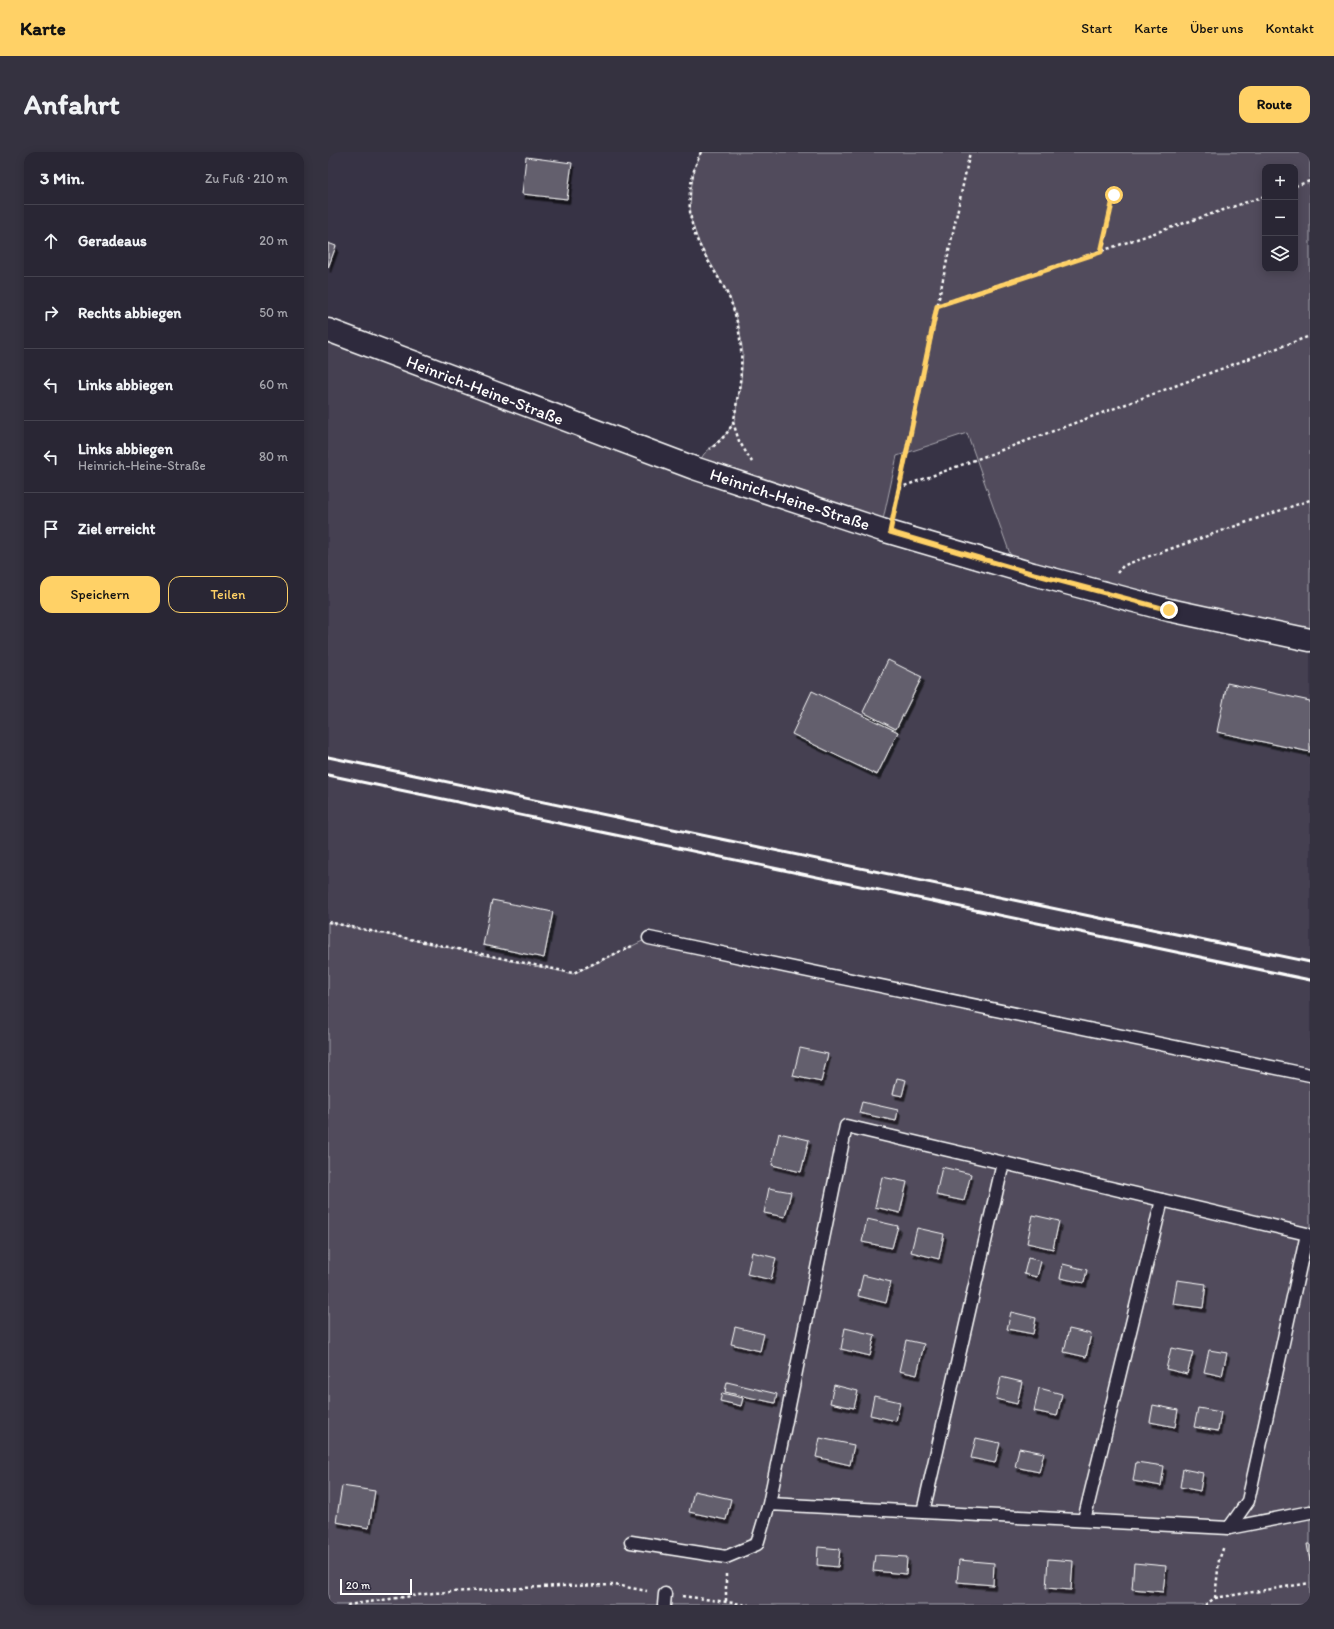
<!DOCTYPE html>
<html lang="de">
<head>
<meta charset="utf-8">
<style>
	:root { --surface:#292634; --page:#353240; --text:#f1f3f6; --muted:#a5a5ac; --line:#45434f; --accent:#ffd166 }
	body { margin:0; font-family:Itim,sans-serif; background:var(--page); color:var(--text) }
	.controls { position:absolute; right:12px; top:12px; display:grid; overflow:hidden; border-radius:8px; box-shadow:0 2px 10px #0003 }
	.controls button { width:36px; height:36px; display:grid; place-items:center; padding:0; border:0; border-bottom:1px solid var(--line); background:var(--surface); color:var(--text); font:20px sans-serif }
	.scale { position:absolute; left:12px; bottom:10px; width:72px; box-sizing:border-box; padding-left:4px; border:2px solid #fff; border-top:0; font-size:11px; line-height:14px; white-space:nowrap; color:#fff; -webkit-text-stroke:3px #2f2a3d; paint-order:stroke }
	.stop { position:absolute; width:12px; height:12px; margin:-9px; border:3px solid #ffd166; border-radius:50%; background:#fff }
	.stop.end { background:#ffd166; border-color:#fff; box-shadow:0 1px 4px #0008 }
	.list { margin:0; padding:0; list-style:none }
	h2 { display:flex; justify-content:space-between; align-items:center; height:52px; margin:0; padding:0 16px; font-size:17px }
	h2 small { font-size:13px; font-weight:400; color:var(--muted) }
	.list li { display:grid; grid-template-columns:26px 1fr auto; gap:12px; align-items:center; box-sizing:border-box; height:72px; padding:0 16px; border-top:1px solid var(--line) }
	.list b { display:block; font-size:15px; white-space:nowrap }
	.list p { margin:0; font-size:13px; white-space:nowrap; color:var(--muted) }
	.list em { font-size:13px; font-style:normal; color:var(--muted) }
	.actions { display:flex; gap:8px; padding:12px 16px }
	.actions a { flex:1; padding:9px 0; border:1px solid var(--accent); border-radius:12px; text-align:center; font-size:14px; color:var(--accent) }
	.actions .main { background:var(--accent); color:#111 }
	.icon { flex:none; width:22px; height:22px; fill:none; stroke:currentColor; stroke-width:2; stroke-linecap:round; stroke-linejoin:round }
	.map { position:relative; flex:none; width:982px; height:1453px; overflow:hidden; border-radius:12px }
	header { display:flex; align-items:center; gap:24px; box-sizing:border-box; height:56px; padding:0 20px; background:var(--accent); color:#111 }
	header strong { font-size:19px }
	nav { display:flex; gap:22px; margin-inline-start:auto; font-size:14px }
	.intro { display:flex; align-items:center; justify-content:space-between; box-sizing:border-box; height:96px; padding:0 24px }
	h1 { margin:0; font-size:28px }
	.button { padding:10px 18px; border-radius:12px; background:var(--accent); color:#111; font-size:14px; font-weight:700 }
	main { display:flex; gap:24px; padding:0 24px }
	aside { flex:1; background:var(--surface); border-radius:12px; box-shadow:0 2px 10px #0003 }
	.map>svg:first-child { display:block }
	.built { fill:#444051 }
	.green { fill:#514c5c; stroke:#a8a6ae; fill-rule:evenodd }
	.building { fill:#635f6d; stroke:#fff; filter:url(#shadow) }
	.lines { fill:none; stroke-linecap:round; stroke-linejoin:round }
	.service-casing { stroke:#fff; stroke-width:15 }
	.minor-casing { stroke:#fff; stroke-width:25 }
	.path { stroke:#fff; stroke-width:2.5; stroke-dasharray:3 3; stroke-linecap:butt }
	.service { stroke:#2f2a3d; stroke-width:12 }
	.minor { stroke:#2f2a3d; stroke-width:22 }
	.rail { stroke:#fff; stroke-width:3 }
	.route { stroke:#ffd166; stroke-width:5 }
	.labels { text-anchor:middle; dominant-baseline:central; stroke-width:3.5; stroke-linejoin:round; paint-order:stroke }
	.street-label { font-size:17px; fill:#fff; stroke:#2f2a3d }
</style>
</head>
<body>
<header>
<strong>Karte</strong>
<nav><a>Start</a><a>Karte</a><a>Über uns</a><a>Kontakt</a></nav>
</header>
<div class="intro"><h1>Anfahrt</h1><a class="button">Route</a></div>
<main>
<aside>
<h2>3 Min.<small>Zu Fuß · 210 m</small></h2>
<ul class="list">
<li><svg class="icon" aria-label="ahead" viewBox="0 0 24 24"><path d="M12 20V5M6 11l6-6 6 6"/></svg><div><b>Geradeaus</b></div><em>20 m</em></li>
<li><svg class="icon" aria-label="right" viewBox="0 0 24 24"><path d="M7 20v-9h11M14 6l5 5-5 5"/></svg><div><b>Rechts abbiegen</b></div><em>50 m</em></li>
<li><svg class="icon" aria-label="left" viewBox="0 0 24 24"><path d="M17 20v-9H6M10 6l-5 5 5 5"/></svg><div><b>Links abbiegen</b></div><em>60 m</em></li>
<li><svg class="icon" aria-label="left" viewBox="0 0 24 24"><path d="M17 20v-9H6M10 6l-5 5 5 5"/></svg><div><b>Links abbiegen</b><p>Heinrich-Heine-Straße</p></div><em>80 m</em></li>
<li><svg class="icon" aria-label="arrive" viewBox="0 0 24 24"><path d="M6 21V4h12l-3 4 3 4H6"/></svg><div><b>Ziel erreicht</b></div></li>
</ul>
<div class="actions"><a class="main">Speichern</a><a>Teilen</a></div>
</aside>
<div class="map">
<svg width="982" height="1453" viewBox="0 0 982 1453">
	<defs>
		<filter id="shadow"><feDropShadow dx="2.5" dy="4.5" stdDeviation="0" flood-color="#0009"/></filter>
	</defs>
	<rect width="100%" height="100%" fill="#373345"/>
	<filter id="ink" filterUnits="userSpaceOnUse"><feTurbulence type="fractalNoise" baseFrequency=".025" numOctaves="2"/><feDisplacementMap in="SourceGraphic" scale="8" xChannelSelector="R" yChannelSelector="G"/><feConvolveMatrix kernelMatrix="1 2 1 2 8 2 1 2 1" color-interpolation-filters="sRGB"/></filter>
	<g filter="url(#ink)">
		<polygon class="built" points="0,179 366,316 982,489 982,923 321,786 245,821 0,769"/>
		<g class="green">
			<path d="M 373,0 L 982,0 L 982,489 L 687,416 L 639,281 L 569,304 L 553,377 L 367,316 L 376,302 L 399,281 L 406,269 L 413,229 L 415,201 L 411,174 L 403,148 L 388,120 L 372,93 L 362,65 L 363,38 L 367,13 ZM 937,15 L 967,15 L 967,117 L 937,117 Z"/>
			<polygon points="0,770 245,822 321,786 982,923 982,1360 902,1375 920,1349 900,1376 982,1360 982,1453 0,1453"/>
		</g>
		<g class="building">
			<polygon points="198,5 244,11 239,47 194,42"/>
			<polygon points="0,91 8,94 0,116"/>
			<polygon points="560,508 594,525 568,577 535,560"/>
			<polygon points="899,531 982,549 982,600 889,580"/>
			<polygon points="484,539 570,580 549,623 464,582"/>
			<polygon points="164,748 225,760 216,806 155,793"/>
			<polygon points="472,896 500,902 493,930 465,924"/>
			<polygon points="569,926 578,928 574,944 565,942"/>
			<polygon points="534,950 570,958 568,969 531,961"/>
			<polygon points="451,981 481,988 473,1020 444,1013"/>
			<polygon points="614,1015 643,1022 636,1049 608,1043"/>
			<polygon points="554,1025 579,1030 572,1061 547,1055"/>
			<polygon points="441,1036 463,1040 457,1065 436,1061"/>
			<polygon points="705,1063 731,1069 725,1097 699,1091"/>
			<polygon points="539,1067 570,1074 564,1096 534,1090"/>
			<polygon points="589,1076 616,1082 611,1107 583,1100"/>
			<polygon points="424,1100 448,1106 443,1128 419,1122"/>
			<polygon points="700,1106 713,1109 709,1125 696,1122"/>
			<polygon points="735,1112 759,1118 756,1131 732,1126"/>
			<polygon points="535,1123 563,1130 558,1151 530,1144"/>
			<polygon points="849,1128 878,1132 875,1156 845,1152"/>
			<polygon points="683,1160 708,1166 705,1182 679,1177"/>
			<polygon points="407,1175 436,1182 432,1199 403,1192"/>
			<polygon points="517,1176 547,1183 542,1204 513,1197"/>
			<polygon points="741,1177 763,1182 758,1205 736,1200"/>
			<polygon points="578,1188 596,1192 589,1223 571,1219"/>
			<polygon points="843,1196 865,1200 859,1222 838,1217"/>
			<polygon points="881,1198 899,1201 894,1224 876,1220"/>
			<polygon points="673,1225 694,1230 689,1252 668,1247"/>
			<polygon points="399,1230 449,1242 447,1251 397,1240"/>
			<polygon points="506,1233 530,1239 526,1256 502,1251"/>
			<polygon points="711,1236 734,1242 729,1264 706,1259"/>
			<polygon points="394,1241 415,1246 413,1254 392,1249"/>
			<polygon points="546,1244 572,1250 568,1269 542,1263"/>
			<polygon points="825,1253 850,1258 847,1275 822,1270"/>
			<polygon points="870,1256 893,1260 890,1279 866,1275"/>
			<polygon points="492,1286 526,1293 522,1313 488,1305"/>
			<polygon points="648,1286 672,1291 667,1311 643,1306"/>
			<polygon points="691,1296 716,1301 711,1320 687,1315"/>
			<polygon points="808,1310 836,1314 833,1334 805,1329"/>
			<polygon points="855,1317 875,1321 872,1339 852,1335"/>
			<polygon points="14,1334 47,1339 41,1376 8,1370"/>
			<polygon points="366,1339 403,1347 398,1368 361,1360"/>
			<polygon points="979,1392 982,1392 982,1410"/>
			<polygon points="490,1395 512,1397 510,1415 489,1413"/>
			<polygon points="547,1403 579,1405 578,1422 545,1419"/>
			<polygon points="720,1407 745,1409 743,1438 718,1436"/>
			<polygon points="631,1408 666,1411 665,1433 629,1430"/>
			<polygon points="806,1411 838,1414 835,1440 804,1437"/>
		</g>
		<g class="lines">
			<defs>
				<g id="service">
					<polyline points="321,786 982,923"/>
					<polyline points="595,1360 675,1011"/>
					<polyline points="756,1368 834,1048"/>
					<polyline points="901,1376 982,1360"/>
					<polyline points="303,1390 398,1405 429,1392 441,1352 901,1376 920,1349 979,1082 518,974 441,1352"/>
					<polyline points="336,1453 337,1442"/>
				</g>
				<polyline id="minor" points="0,178 366,316 554,378 705,422 841,458 982,488"/>
			</defs>
			<use href="#service" class="service-casing"/>
			<use href="#minor" class="minor-casing"/>
			<g class="path">
				<path d="M 373,0 C 359,29 357,65 372,94 C 381,113 395,130 403,150 C 414,180 416,211 410,243 C 408,251 408,262 405,270 C 401,281 391,290 382,297"/>
				<polyline points="967,34 982,29"/>
				<polyline points="774,99 786,43"/>
				<polyline points="609,154 937,44"/>
				<polyline points="405,270 411,289 424,310"/>
				<polyline points="571,336 982,184"/>
				<polyline points="566,358 642,0"/>
				<polyline points="789,421 795,414 802,411 982,348"/>
				<polyline points="0,770 245,821 304,794"/>
				<polyline points="398,1422 398,1449"/>
				<polyline points="354,1444 421,1453"/>
				<polyline points="887,1446 982,1431"/>
				<polyline points="19,1453 105,1441 231,1434 287,1433 319,1439"/>
				<polyline points="877,1453 887,1446 891,1408 896,1394"/>
			</g>
			<use href="#service" class="service"/>
			<use href="#minor" class="minor"/>
			<g class="rail">
				<polyline points="0,605 982,810"/>
				<polyline points="0,623 982,828"/>
			</g>
		</g>
	</g>
	<g class="lines" filter="url(#ink)">
		<polyline class="route" points="786,43 773,100 609,154 562,380 706,422 841,458"/>
	</g>
	<g class="labels">
		<g class="street-label">
			<text transform="translate(157 238) rotate(21)">Heinrich-Heine-Straße</text>
			<text transform="translate(462 347) rotate(18)">Heinrich-Heine-Straße</text>
		</g>
	</g>
</svg>
<div class="controls">
<button>+</button>
<button>−</button>
<button><svg class="icon" aria-label="layers" viewBox="0 0 24 24"><path d="M12 4l9 5-9 5-9-5zM3 14l9 5 9-5"/></svg></button>
</div>
<div class="scale">20 m</div>
<div class="stop" style="left:786px;top:43px"></div>
<div class="stop end" style="left:841px;top:458px"></div>
</div>
</main>
</body>
</html>
